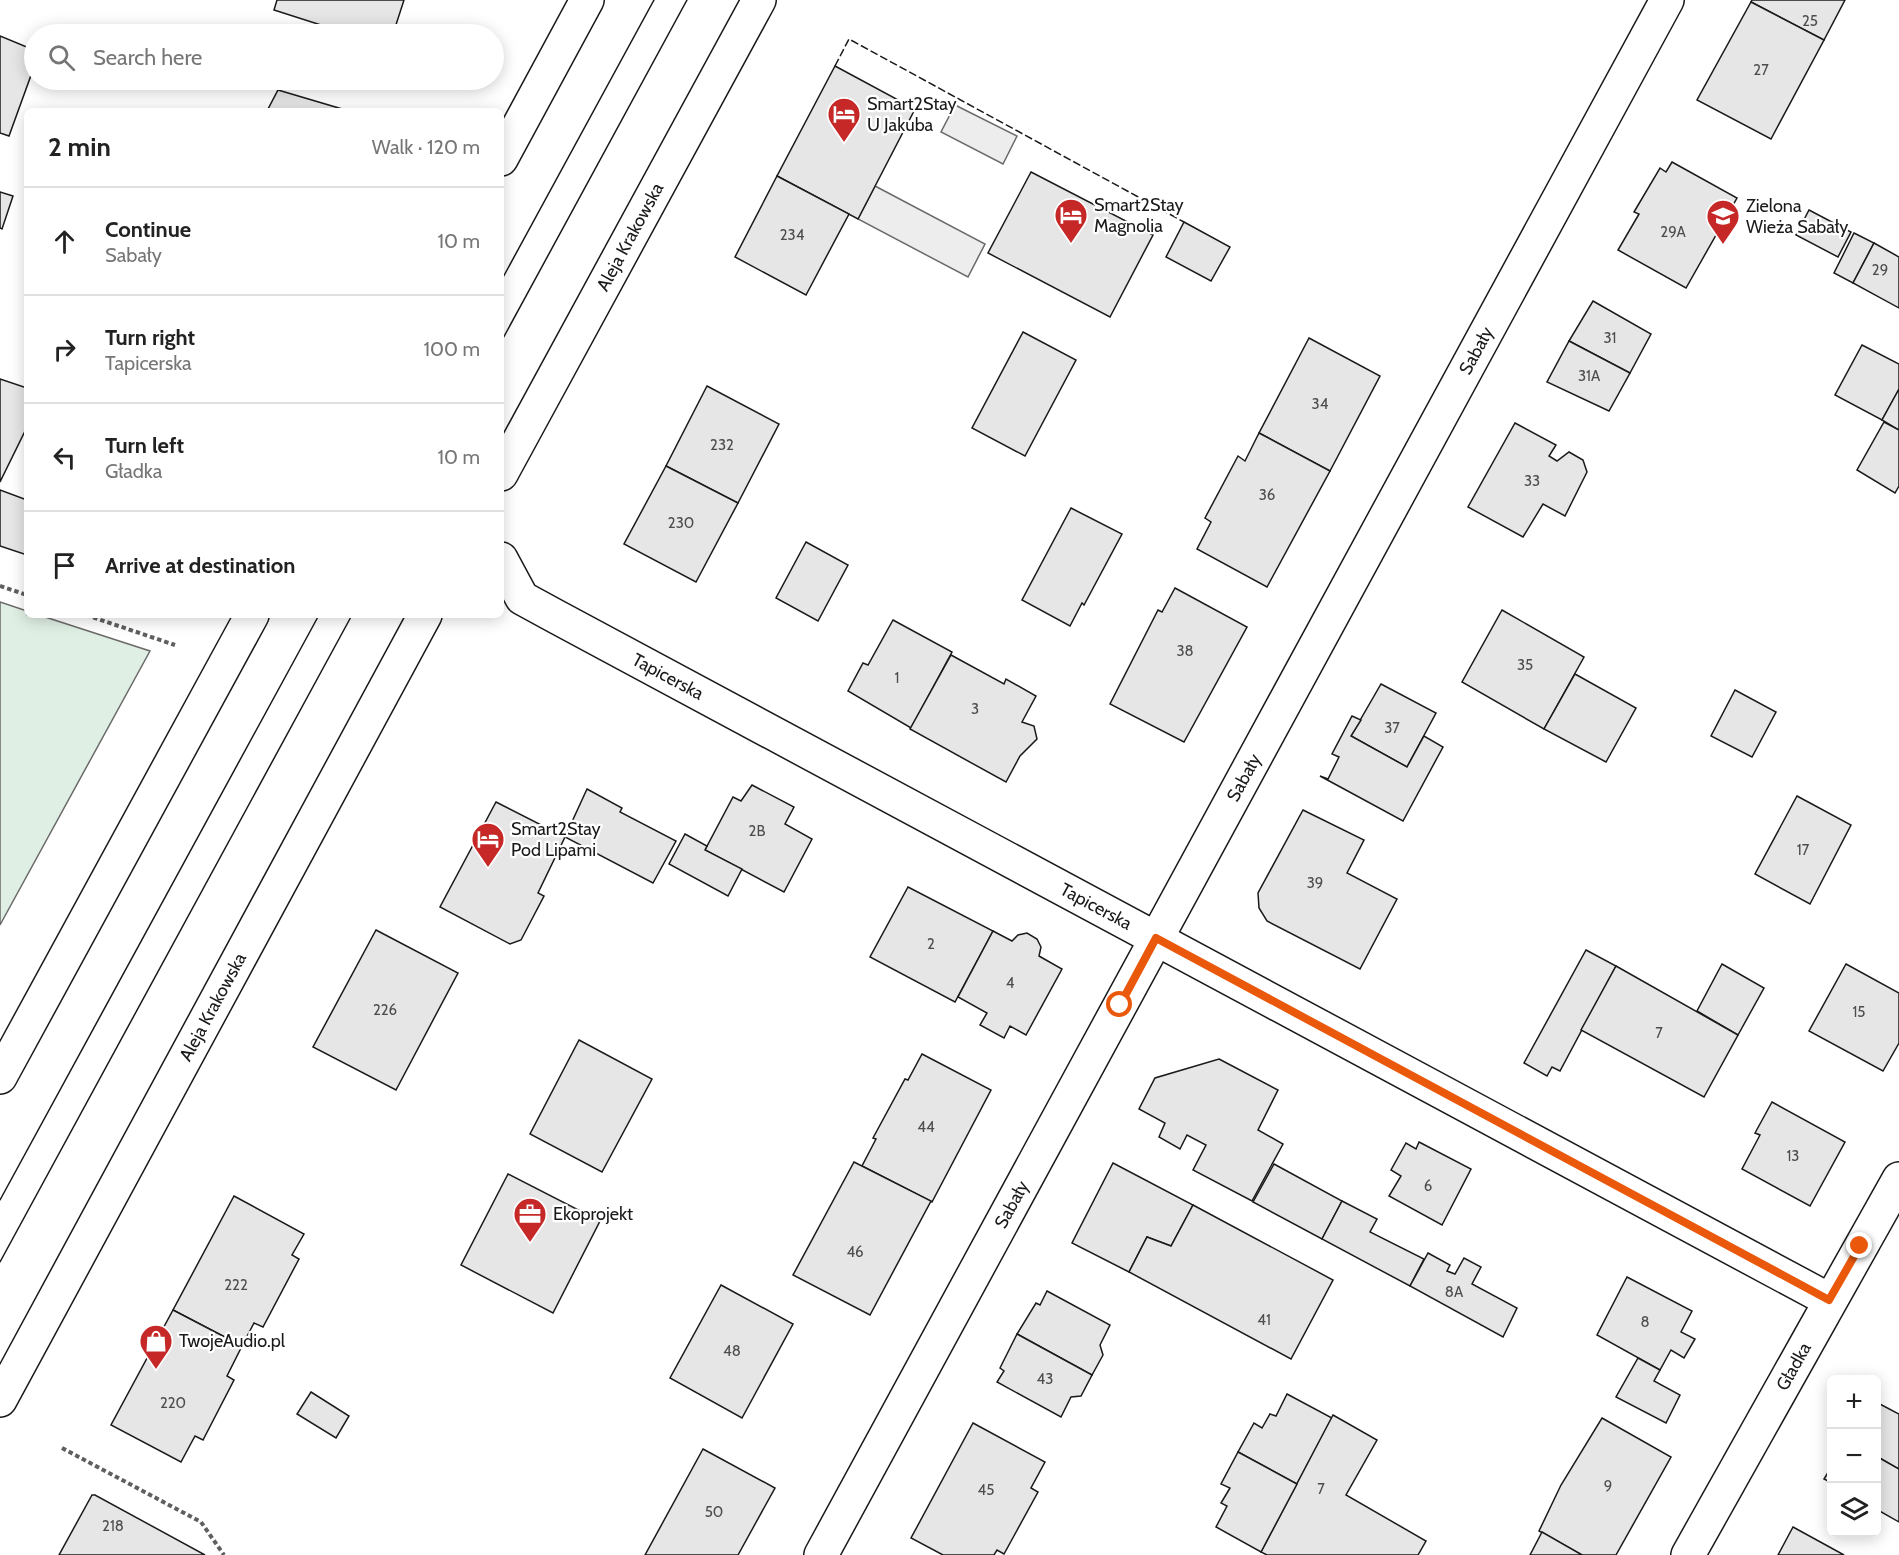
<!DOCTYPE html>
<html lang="en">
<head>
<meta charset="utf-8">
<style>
	:root { --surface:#fff; --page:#f2f2f2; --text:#222; --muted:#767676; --line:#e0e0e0 }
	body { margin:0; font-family:Cabin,sans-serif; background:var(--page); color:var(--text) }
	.controls { position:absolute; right:18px; bottom:18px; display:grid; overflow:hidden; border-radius:9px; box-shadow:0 3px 15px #0003 }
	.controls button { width:54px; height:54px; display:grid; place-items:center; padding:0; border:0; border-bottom:2px solid var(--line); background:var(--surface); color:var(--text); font:30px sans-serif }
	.stop { position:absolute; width:18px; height:18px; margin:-14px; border:4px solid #ea580c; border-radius:50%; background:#fff }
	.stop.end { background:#ea580c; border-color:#fff; box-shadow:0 2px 6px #0008 }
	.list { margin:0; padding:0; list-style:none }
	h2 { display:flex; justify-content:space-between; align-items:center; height:78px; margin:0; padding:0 24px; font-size:26px }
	h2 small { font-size:20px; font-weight:400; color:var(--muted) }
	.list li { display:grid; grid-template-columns:39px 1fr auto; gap:18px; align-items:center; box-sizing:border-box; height:108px; padding:0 24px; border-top:2px solid var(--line) }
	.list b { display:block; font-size:22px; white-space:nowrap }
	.list p { margin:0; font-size:20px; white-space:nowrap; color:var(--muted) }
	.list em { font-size:20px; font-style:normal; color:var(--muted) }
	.icon { flex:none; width:33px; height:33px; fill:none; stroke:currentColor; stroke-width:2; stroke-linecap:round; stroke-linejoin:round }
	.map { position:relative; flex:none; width:1899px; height:1555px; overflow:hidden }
	.search { position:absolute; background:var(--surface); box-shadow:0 3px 15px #0003; left:24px; top:24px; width:480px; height:66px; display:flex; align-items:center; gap:15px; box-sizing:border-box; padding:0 21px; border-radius:33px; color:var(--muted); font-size:22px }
	.panel { position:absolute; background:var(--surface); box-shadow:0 3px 15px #0003; left:24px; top:108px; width:480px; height:510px; border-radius:9px }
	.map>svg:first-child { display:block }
	.green { fill:#e0efe3; stroke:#6a6a6a; stroke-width:1.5 }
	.parking { fill:#ededed; stroke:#6a6a6a; stroke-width:1.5 }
	.building { fill:#e6e6e6; stroke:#1a1a1a; stroke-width:1.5 }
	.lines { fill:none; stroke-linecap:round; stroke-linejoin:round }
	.minor-casing { stroke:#1a1a1a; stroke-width:36 }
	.major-casing { stroke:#1a1a1a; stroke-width:36 }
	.path { stroke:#5f5f5f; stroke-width:4; stroke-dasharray:4.5 3; stroke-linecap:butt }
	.minor { stroke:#fff; stroke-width:33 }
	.major { stroke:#fff; stroke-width:33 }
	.tram { stroke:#1a1a1a; stroke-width:1.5 }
	.fence { stroke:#1a1a1a; stroke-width:1.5; stroke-dasharray:8 3; stroke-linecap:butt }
	.route { stroke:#ea580c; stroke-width:8 }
	.labels { text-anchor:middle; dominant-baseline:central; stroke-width:4.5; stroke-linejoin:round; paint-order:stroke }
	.number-label { font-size:15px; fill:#4d4d4d }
	.poi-label { font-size:18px; fill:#1a1a1a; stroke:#fff; text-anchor:start }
	.street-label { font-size:18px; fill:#1a1a1a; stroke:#fff }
</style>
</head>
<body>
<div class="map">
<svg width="1899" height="1555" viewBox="0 0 1899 1555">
	<rect width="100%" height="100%" fill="#fff"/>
	<polygon class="green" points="0,602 27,611 27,615 39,615 150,651 0,925"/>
	<g class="parking">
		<polygon points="955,105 1017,136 1003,164 941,132"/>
		<polygon points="875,186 985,244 968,277 858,219"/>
	</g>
	<g class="building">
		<polygon points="277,0 404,0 393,34 349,34 274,10"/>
		<polygon points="1752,0 1845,0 1824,40 1751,2"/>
		<polygon points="1751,2 1824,40 1771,139 1697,100"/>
		<polygon points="101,29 113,34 99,34"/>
		<polygon points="0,36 34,50 34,67 9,136 0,133"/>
		<polygon points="835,66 915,109 858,219 777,176"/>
		<polygon points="278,90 349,111 267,111"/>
		<polygon points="1672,162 1737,198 1686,288 1618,250 1639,214 1634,212 1660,168 1666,172"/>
		<polygon points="1031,172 1153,235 1110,317 988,253"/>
		<polygon points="777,176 849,214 806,295 735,257"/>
		<polygon points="0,192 13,196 2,229 0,228"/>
		<polygon points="1809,210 1851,232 1838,257 1796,235"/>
		<polygon points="1184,222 1230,247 1211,281 1166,257"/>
		<polygon points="1854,233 1874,243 1853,283 1834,273"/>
		<polygon points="1874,243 1899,257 1899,308 1853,283"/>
		<polygon points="1593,301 1651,334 1630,373 1569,341"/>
		<polygon points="1023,332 1076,360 1025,456 972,428"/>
		<polygon points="1309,338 1380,376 1330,471 1259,433"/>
		<polygon points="1569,341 1630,373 1609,411 1547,382"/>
		<polygon points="1862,345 1899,364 1899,389 1882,420 1835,395"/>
		<polygon points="0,379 27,388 27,427 0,482"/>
		<polygon points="707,386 779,424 738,503 666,466"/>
		<polygon points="1899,389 1899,430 1882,420"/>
		<polygon points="1884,422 1899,430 1899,486 1895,493 1857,470"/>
		<polygon points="1515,423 1556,445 1549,456 1557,461 1569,452 1583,460 1587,472 1565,516 1543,504 1523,537 1468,507"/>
		<polygon points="1259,433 1330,471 1267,587 1197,549 1211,522 1205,518 1238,456 1245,461"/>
		<polygon points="666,466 738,503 696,582 624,544"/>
		<polygon points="0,490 27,500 27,555 0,546"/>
		<polygon points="1071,508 1122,534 1084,605 1082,603 1070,626 1022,600"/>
		<polygon points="806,542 848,565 818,621 776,598"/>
		<polygon points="1175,588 1247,627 1184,742 1110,704 1158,610 1162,612"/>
		<polygon points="1502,610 1584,657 1544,729 1462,682"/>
		<polygon points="893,620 952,652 911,728 848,691 863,663 868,665"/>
		<polygon points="951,655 1004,684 1006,679 1036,696 1022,722 1034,726 1037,739 1020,756 1006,782 910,729"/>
		<polygon points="1575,674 1636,708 1606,762 1544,729"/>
		<polygon points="1381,684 1436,713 1407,767 1351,736"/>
		<polygon points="1735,690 1776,712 1752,757 1711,736"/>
		<polygon points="1352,716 1361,720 1351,736 1407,767 1424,736 1443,747 1403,821 1320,776 1328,779 1339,757 1332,754"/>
		<polygon points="752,785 794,807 785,824 812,839 784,892 705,850 733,797 741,801"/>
		<polygon points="587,789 622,808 620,812 676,841 653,883 565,837"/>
		<polygon points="1797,796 1851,825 1810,904 1755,874"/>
		<polygon points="496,802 565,837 538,893 544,896 521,940 510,944 440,907"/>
		<polygon points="1303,810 1364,840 1347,873 1397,899 1360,969 1267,921 1259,908 1258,893"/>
		<polygon points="685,834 707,846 705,850 742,869 728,896 669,864"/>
		<polygon points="908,887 993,931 955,1002 870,957"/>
		<polygon points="376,930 458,973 396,1090 313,1047"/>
		<polygon points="993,931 1012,941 1018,935 1027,933 1037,939 1041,947 1039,956 1062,969 1026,1035 1010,1026 1004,1038 980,1025 987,1013 958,997"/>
		<polygon points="1586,950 1616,966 1560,1071 1552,1067 1547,1076 1524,1063"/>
		<polygon points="1722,964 1764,988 1738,1035 1697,1011"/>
		<polygon points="1846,964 1899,993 1899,1043 1883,1071 1809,1031"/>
		<polygon points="1616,966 1738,1035 1704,1097 1581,1030"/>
		<polygon points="579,1040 652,1079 602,1172 530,1134"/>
		<polygon points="922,1054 991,1090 932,1202 862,1166 876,1139 873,1138 905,1079 908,1080"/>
		<polygon points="1219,1059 1278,1090 1258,1130 1283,1144 1252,1201 1193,1170 1206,1145 1187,1135 1180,1149 1159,1137 1165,1123 1139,1109 1155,1078"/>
		<polygon points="1772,1102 1845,1142 1810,1206 1742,1169 1760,1135 1755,1133"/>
		<polygon points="1419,1142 1471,1169 1442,1225 1389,1196 1401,1176 1391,1170 1406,1143 1416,1149"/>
		<polygon points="854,1162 931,1201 870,1315 793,1275"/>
		<polygon points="1113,1163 1193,1205 1171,1246 1147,1237 1129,1272 1072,1243"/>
		<polygon points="1274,1164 1342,1201 1322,1239 1253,1202"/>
		<polygon points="508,1174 600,1221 553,1313 461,1265"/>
		<polygon points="234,1196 304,1234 292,1255 299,1259 263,1327 254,1323 242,1346 173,1310"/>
		<polygon points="1342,1201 1377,1219 1370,1232 1424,1259 1410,1286 1322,1239"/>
		<polygon points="1193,1205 1333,1280 1291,1359 1129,1272 1147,1237 1171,1246"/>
		<polygon points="1428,1253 1450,1265 1447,1271 1455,1274 1464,1258 1481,1267 1472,1284 1517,1308 1503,1337 1410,1286"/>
		<polygon points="1627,1277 1692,1311 1681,1332 1695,1339 1684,1358 1671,1350 1660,1370 1597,1335"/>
		<polygon points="721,1285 793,1324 742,1418 670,1378"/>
		<polygon points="1047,1291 1110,1325 1100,1345 1103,1355 1092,1375 1017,1334 1036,1303 1040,1305"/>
		<polygon points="173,1310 242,1346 227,1376 234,1380 203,1440 195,1436 181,1462 111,1425"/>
		<polygon points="1017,1334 1092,1375 1081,1396 1071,1397 1061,1417 997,1382 1004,1371 1000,1368"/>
		<polygon points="1638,1358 1660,1370 1654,1381 1680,1395 1666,1423 1616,1397"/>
		<polygon points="311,1392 349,1416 336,1438 297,1414"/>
		<polygon points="1287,1394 1332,1418 1297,1484 1238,1452 1254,1423 1262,1428 1270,1414 1276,1416"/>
		<polygon points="1876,1402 1899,1414 1899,1469 1876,1456"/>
		<polygon points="1333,1415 1377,1440 1346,1495 1426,1541 1418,1555 1267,1555 1261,1552"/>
		<polygon points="1602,1418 1671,1457 1616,1555 1582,1555 1539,1531 1561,1485"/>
		<polygon points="973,1423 1045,1462 1031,1488 1038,1492 1004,1554 997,1550 994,1555 943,1555 911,1538"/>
		<polygon points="703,1449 775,1488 738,1555 645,1555"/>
		<polygon points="1238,1452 1297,1484 1261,1552 1216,1527 1227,1506 1221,1503 1230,1488 1221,1484"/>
		<polygon points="1876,1456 1899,1469 1899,1522 1876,1509"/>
		<polygon points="1832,1466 1832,1483 1824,1479"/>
		<polygon points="92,1495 95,1495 205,1555 59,1555"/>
		<polygon points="1793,1527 1844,1555 1778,1555"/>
		<polygon points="1542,1532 1582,1555 1530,1555"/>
	</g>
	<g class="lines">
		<defs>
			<g id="minor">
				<path id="s1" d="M 501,559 L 522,598 L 555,616 L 1829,1300"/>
				<path id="s2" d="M 821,1555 L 1667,0"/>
				<path id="s3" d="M 1688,1555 L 1899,1179"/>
			</g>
			<g id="major">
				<polyline points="501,159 587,0"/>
				<path id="s4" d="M 501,474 L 759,0"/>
				<polyline points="0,1077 252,615"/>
				<path id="s5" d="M 0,1400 L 425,615"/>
			</g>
		</defs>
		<use href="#minor" class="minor-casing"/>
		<use href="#major" class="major-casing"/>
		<g class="path">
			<polyline points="0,586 27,595"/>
			<polyline points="86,615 175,645"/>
			<polyline points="62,1448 201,1522 224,1555"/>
		</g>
		<use href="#minor" class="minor"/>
		<use href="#major" class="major"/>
		<g class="tram">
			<polyline points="501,281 654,0"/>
			<polyline points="501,342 687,0"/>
			<polyline points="0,1200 319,615"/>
			<polyline points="0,1262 352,615"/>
		</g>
		<polyline class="fence" points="835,66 849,39 1184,222"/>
	</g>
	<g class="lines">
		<polyline class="route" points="1120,1005 1156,938 1829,1300 1860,1246"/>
	</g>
	<defs>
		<symbol id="hotel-pin" viewBox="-11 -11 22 30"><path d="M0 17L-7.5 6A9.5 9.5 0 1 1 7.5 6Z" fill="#c62828" stroke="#fff"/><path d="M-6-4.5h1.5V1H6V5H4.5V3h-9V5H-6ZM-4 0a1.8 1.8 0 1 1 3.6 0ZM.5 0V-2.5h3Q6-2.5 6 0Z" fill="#fff"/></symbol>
		<symbol id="school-pin" viewBox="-11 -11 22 30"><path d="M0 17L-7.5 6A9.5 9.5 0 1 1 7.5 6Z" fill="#c62828" stroke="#fff"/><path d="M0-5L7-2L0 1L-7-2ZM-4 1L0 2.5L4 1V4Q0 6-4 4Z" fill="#fff"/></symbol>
		<symbol id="office-pin" viewBox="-11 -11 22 30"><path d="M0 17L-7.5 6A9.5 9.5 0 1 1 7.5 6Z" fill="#c62828" stroke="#fff"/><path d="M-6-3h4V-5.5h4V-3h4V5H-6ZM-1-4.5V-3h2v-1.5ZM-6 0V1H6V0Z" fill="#fff"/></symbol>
		<symbol id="shop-pin" viewBox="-11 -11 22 30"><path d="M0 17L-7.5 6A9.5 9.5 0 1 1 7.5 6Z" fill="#c62828" stroke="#fff"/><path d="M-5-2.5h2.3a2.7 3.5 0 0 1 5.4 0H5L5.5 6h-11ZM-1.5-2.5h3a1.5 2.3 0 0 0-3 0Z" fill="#fff"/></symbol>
	</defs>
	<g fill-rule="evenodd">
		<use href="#hotel-pin" x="825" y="95" width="38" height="52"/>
		<use href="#hotel-pin" x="1052" y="196" width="38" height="52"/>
		<use href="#school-pin" x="1704" y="197" width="38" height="52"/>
		<use href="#hotel-pin" x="469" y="820" width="38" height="52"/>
		<use href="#office-pin" x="511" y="1195" width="38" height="52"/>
		<use href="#shop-pin" x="137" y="1322" width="38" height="52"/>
	</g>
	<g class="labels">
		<g class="number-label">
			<text x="1810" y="21">25</text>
			<text x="1761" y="70">27</text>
			<text x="1673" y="232">29A</text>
			<text x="792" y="235">234</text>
			<text x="1880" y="270">29</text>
			<text x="1610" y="338">31</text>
			<text x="1589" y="376">31A</text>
			<text x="1320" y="404">34</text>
			<text x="722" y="445">232</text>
			<text x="1532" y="481">33</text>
			<text x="1267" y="495">36</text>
			<text x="681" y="523">230</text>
			<text x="1185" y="651">38</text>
			<text x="1525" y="665">35</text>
			<text x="897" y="678">1</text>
			<text x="975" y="709">3</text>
			<text x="1392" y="728">37</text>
			<text x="757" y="831">2B</text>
			<text x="1803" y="850">17</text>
			<text x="1315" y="883">39</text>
			<text x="931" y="944">2</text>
			<text x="1010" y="983">4</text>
			<text x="385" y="1010">226</text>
			<text x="1859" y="1012">15</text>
			<text x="1659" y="1033">7</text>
			<text x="926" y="1127">44</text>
			<text x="1793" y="1156">13</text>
			<text x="1428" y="1186">6</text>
			<text x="855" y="1252">46</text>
			<text x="236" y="1285">222</text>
			<text x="1454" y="1292">8A</text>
			<text x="1264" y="1320">41</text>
			<text x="1645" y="1322">8</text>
			<text x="732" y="1351">48</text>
			<text x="1045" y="1379">43</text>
			<text x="173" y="1403">220</text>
			<text x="1608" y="1486">9</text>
			<text x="1321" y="1489">7</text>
			<text x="986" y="1490">45</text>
			<text x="714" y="1512">50</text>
			<text x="113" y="1526">218</text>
		</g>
		<g class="poi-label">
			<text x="867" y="104">Smart2Stay<tspan x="867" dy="21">U Jakuba</tspan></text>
			<text x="1094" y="205">Smart2Stay<tspan x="1094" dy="21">Magnolia</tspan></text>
			<text x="1746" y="206">Zielona<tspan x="1746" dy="21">Wieża Sabały</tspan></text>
			<text x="511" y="829">Smart2Stay<tspan x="511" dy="21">Pod Lipami</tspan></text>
			<text x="553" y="1214">Ekoprojekt</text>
			<text x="179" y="1341">TwojeAudio.pl</text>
		</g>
		<g class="street-label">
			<text stroke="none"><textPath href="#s4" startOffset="270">Aleja Krakowska</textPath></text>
			<text stroke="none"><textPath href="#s2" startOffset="1371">Sabały</textPath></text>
			<text stroke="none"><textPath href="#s1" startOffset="210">Tapicerska</textPath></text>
			<text stroke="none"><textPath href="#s2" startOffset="885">Sabały</textPath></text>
			<text stroke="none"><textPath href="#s1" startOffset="696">Tapicerska</textPath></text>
			<text stroke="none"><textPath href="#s5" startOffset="447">Aleja Krakowska</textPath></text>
			<text stroke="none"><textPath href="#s2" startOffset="399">Sabały</textPath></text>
			<text stroke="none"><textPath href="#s3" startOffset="216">Gładka</textPath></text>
		</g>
	</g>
</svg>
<div class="controls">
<button>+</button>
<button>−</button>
<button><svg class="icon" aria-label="layers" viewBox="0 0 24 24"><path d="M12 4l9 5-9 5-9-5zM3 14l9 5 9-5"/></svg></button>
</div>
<div class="stop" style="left:1120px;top:1005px"></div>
<div class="stop end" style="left:1860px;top:1246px"></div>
<div class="search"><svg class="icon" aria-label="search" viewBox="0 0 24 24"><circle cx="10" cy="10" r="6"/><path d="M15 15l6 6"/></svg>Search here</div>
<section class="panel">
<h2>2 min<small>Walk · 120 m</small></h2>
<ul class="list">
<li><svg class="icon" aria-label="ahead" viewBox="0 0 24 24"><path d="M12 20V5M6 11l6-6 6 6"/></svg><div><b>Continue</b><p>Sabały</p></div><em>10 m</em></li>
<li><svg class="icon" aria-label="right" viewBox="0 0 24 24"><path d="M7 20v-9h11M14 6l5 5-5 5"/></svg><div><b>Turn right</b><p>Tapicerska</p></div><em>100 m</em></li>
<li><svg class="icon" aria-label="left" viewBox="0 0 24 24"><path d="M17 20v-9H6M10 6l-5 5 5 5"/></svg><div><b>Turn left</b><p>Gładka</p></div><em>10 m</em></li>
<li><svg class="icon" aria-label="arrive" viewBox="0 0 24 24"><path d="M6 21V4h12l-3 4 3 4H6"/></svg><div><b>Arrive at destination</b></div></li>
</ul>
</section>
</div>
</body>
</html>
